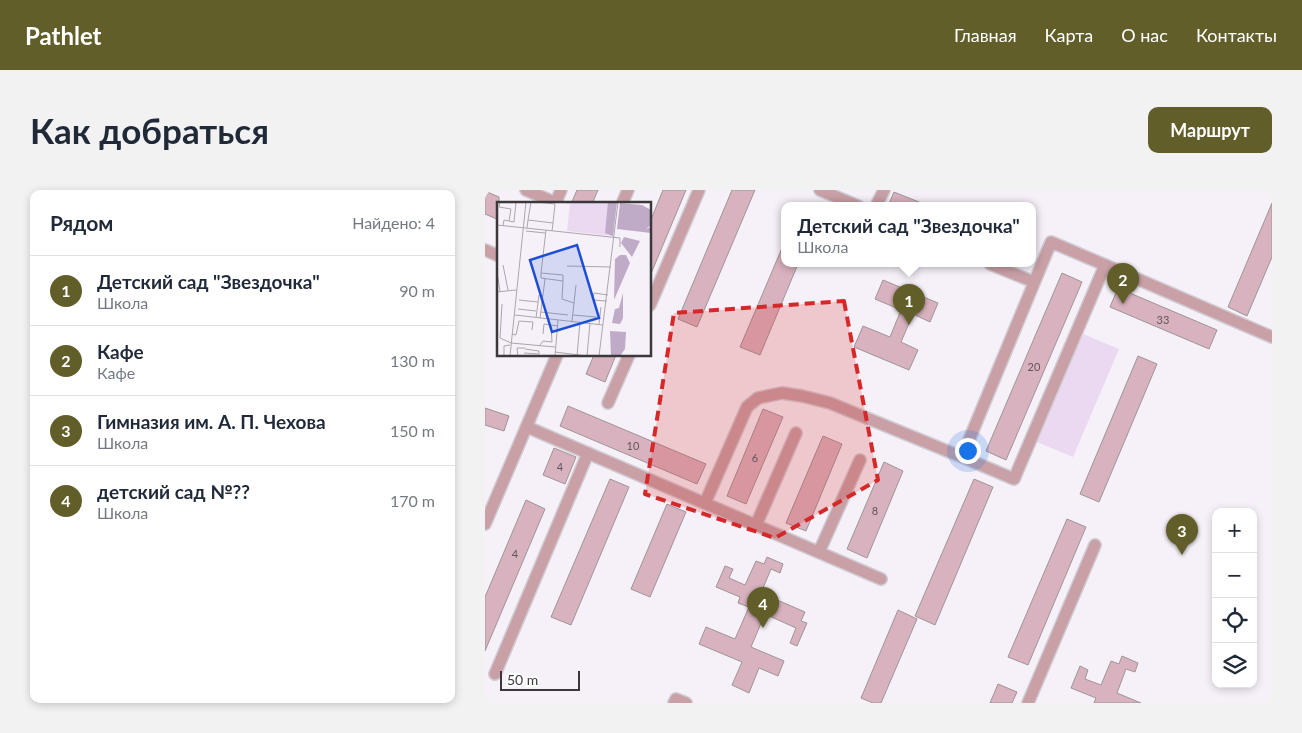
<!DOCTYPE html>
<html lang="ru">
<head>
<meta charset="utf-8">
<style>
	:root { --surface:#fff; --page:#f2f2f3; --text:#1f2937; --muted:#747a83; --line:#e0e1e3; --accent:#615e2a }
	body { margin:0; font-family:Lato,sans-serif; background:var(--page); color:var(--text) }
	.controls { position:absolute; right:15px; bottom:15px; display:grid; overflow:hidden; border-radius:10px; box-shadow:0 2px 8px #0003 }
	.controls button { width:45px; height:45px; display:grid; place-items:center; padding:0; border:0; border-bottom:1px solid var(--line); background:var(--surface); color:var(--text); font:25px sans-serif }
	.scale { position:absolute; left:15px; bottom:12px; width:80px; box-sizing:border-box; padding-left:5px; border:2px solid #3a383b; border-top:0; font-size:14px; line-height:18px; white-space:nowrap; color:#3a383b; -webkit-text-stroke:4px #fff; paint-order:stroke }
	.you { position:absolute; left:482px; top:260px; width:18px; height:18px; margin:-12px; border:4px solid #fff; border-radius:50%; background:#1a73e8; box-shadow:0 0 0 8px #1a73e833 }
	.badge { display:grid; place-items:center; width:32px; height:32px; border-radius:50%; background:var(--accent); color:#fff; font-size:16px; font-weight:700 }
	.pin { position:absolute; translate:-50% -41px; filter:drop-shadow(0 1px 2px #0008) }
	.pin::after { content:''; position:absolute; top:26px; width:18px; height:15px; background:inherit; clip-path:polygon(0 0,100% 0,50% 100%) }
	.popup { position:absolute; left:296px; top:12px; width:255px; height:65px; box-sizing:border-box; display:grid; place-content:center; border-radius:10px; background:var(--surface); filter:drop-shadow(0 1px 4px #0005); font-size:16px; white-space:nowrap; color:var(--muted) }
	.popup b { font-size:19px; color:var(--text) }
	.popup::after { content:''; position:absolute; left:50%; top:100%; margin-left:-10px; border:10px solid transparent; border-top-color:var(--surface) }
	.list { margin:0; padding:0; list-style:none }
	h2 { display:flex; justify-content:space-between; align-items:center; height:65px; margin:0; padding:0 20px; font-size:21px }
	h2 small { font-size:16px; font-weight:400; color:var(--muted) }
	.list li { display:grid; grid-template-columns:32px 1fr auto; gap:15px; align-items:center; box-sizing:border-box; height:70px; padding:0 20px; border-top:1px solid var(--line) }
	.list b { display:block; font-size:19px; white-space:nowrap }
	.list p { margin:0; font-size:16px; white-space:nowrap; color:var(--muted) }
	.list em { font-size:16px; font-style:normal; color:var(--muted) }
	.icon { flex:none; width:28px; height:28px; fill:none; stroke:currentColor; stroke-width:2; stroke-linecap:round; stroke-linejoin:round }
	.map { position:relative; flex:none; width:787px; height:513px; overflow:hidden; border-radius:10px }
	header { display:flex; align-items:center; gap:30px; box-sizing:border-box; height:70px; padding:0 25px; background:var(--accent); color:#fff }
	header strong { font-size:24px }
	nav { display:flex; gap:28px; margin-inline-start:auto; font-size:18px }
	.intro { display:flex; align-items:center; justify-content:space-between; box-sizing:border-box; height:120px; padding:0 30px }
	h1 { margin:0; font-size:35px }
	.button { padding:12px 22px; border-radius:10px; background:var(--accent); color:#fff; font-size:18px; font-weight:700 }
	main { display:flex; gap:30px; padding:0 30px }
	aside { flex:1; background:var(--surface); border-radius:10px; box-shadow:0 2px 8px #0003 }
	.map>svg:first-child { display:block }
	.green { fill:#ead9f1 }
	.building { fill:#d8b2be; stroke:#9e9597 }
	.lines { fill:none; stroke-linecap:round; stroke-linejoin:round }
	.minor-casing { stroke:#d0cbd2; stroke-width:14 }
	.minor { stroke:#c8a0a6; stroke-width:11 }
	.marked { fill:#d62828; fill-opacity:0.2; stroke:#d62828; stroke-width:4; stroke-dasharray:10 6; stroke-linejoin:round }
	.labels { text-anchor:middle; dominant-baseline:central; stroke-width:4; stroke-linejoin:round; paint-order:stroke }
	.number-label { font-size:11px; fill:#62565c }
	.inset-road { fill:none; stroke:#aba6ac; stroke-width:1 }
	.view { fill:#1d4ed8; fill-opacity:0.15; stroke:#1d4ed8; stroke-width:2.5 }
	.inset-edge { fill:none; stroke:#3a383b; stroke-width:2.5 }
</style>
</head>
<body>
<header>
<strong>Pathlet</strong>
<nav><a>Главная</a><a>Карта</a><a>О нас</a><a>Контакты</a></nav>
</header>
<div class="intro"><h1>Как добраться</h1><a class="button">Маршрут</a></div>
<main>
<aside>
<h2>Рядом<small>Найдено: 4</small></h2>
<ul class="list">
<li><span class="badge">1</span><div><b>Детский сад &quot;Звездочка&quot;</b><p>Школа</p></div><em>90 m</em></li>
<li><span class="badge">2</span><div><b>Кафе</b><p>Кафе</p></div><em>130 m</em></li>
<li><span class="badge">3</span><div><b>Гимназия им. А. П. Чехова</b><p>Школа</p></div><em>150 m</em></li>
<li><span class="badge">4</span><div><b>детский сад №??</b><p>Школа</p></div><em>170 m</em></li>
</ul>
</aside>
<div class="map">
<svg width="787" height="513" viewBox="0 0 787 513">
	<rect width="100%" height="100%" fill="#f6f0f8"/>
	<polygon class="green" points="598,144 634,159 588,267 552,252"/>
	<g class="building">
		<polygon points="92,0 113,0 107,14 86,14"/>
		<polygon points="178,0 201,0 165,86 165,32"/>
		<polygon points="247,0 270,0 212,137 193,129"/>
		<polygon points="0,1 14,7 14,30 0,24"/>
		<polygon points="409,2 444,16 403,16"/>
		<polygon points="787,13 787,67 762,126 743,117"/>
		<polygon points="300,51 300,74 313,74 275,165 255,157"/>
		<polygon points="577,83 597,92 521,270 501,261"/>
		<polygon points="398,90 453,113 445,132 428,124 416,152 433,160 424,180 369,157 378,136 405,147 416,120 390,109"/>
		<polygon points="633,98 732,140 724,159 625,117"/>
		<polygon points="109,165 131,165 120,192 101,184"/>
		<polygon points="653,166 672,174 614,312 595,304"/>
		<polygon points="83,216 221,274 212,294 75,236"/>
		<polygon points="0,218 24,226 19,241 0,235"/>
		<polygon points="278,219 298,227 261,314 242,306"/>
		<polygon points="338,246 357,254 321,341 301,333"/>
		<polygon points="69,258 91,267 80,294 58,285"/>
		<polygon points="399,272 418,281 382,368 362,359"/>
		<polygon points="125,289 144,297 86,435 66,427"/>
		<polygon points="489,289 508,297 450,435 430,426"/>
		<polygon points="41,310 60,319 0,461 0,407"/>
		<polygon points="182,314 201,322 165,407 146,399"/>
		<polygon points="582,329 601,337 543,475 523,467"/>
		<polygon points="282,367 298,374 295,383 286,379 276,403 320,422 316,431 322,433 312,456 305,453 311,438 280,424 266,457 299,471 293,486 274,478 264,503 247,495 257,472 214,454 221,437 250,449 264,417 253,413 255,407 231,397 240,376 248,379 244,388 260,395 271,371 279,374"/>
		<polygon points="413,420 432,429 396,513 388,513 376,508"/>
		<polygon points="637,466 653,473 650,482 641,479 632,503 656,513 609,513 611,508 586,498 595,476 603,480 600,489 616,495 626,471 634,474"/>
		<polygon points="513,494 532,502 527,513 505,513"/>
	</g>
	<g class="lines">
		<defs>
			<g id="minor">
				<polyline points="41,0 71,13"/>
				<polyline points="335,0 373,16"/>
				<polyline points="70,14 76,0"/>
				<polyline points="137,14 143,0"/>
				<polyline points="391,16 399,0"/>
				<polyline points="0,60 14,66"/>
				<polyline points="505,74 549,92"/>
				<polyline points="620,75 787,147"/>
				<polyline points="165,115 214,0"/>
				<polyline points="123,213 144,165"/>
				<polyline points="42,237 396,389"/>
				<polyline points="220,313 262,217 273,208 297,203 317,206 345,213 477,267 566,52 620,75 529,289 477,267"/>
				<polyline points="0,334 72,165"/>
				<polyline points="271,335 311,243"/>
				<polyline points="334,362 375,270"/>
				<polyline points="10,484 103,263"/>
				<polyline points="189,513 191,509 201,513"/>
				<polyline points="543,513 610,355"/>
			</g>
		</defs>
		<use href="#minor" class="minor-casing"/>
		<use href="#minor" class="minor"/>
	</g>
	<path class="marked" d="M 359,111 L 393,290 L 290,348 L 160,304 L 189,123 Z"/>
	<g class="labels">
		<g class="number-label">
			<text x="678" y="129">33</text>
			<text x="549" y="176">20</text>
			<text x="148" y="255">10</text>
			<text x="270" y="267">6</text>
			<text x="75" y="276">4</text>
			<text x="390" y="320">8</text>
			<text x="30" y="363">4</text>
		</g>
	</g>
	<g transform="translate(12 12)">
		<rect width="154" height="154" fill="#f6f0f8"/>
		<path d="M 62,0 L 120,0 L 116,34 L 70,29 L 73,2 Z" fill="#ead9f1"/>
		<path d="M 111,0 L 120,0 L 116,34 L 108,31 ZM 123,1 L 145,3 L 154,8 L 154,23 L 149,27 L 154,25 L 154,31 L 120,27 ZM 127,35 L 143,39 L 135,55 L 124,41 ZM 123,53 L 129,53 L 133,61 L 117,98 L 118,57 ZM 126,91 L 126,116 L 123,122 L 115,121 L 118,107 L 122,106 ZM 113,129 L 129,130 L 128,147 L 123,154 L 114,154 Z" fill="#bfaac7"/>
		<path class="inset-road" d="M 3,0 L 2,5 L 14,7 L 12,19M 41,0 L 58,2 L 56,21M 31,18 L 34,0M 0,23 L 123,36 L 123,45M 6,24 L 7,18 L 17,20 L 19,0M 30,26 L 31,18 L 56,21 L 55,29M 29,29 L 48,31M 6,63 L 11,88M 70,64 L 114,65M 0,70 L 3,89M 44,71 L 49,28M 66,79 L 66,73 L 44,71 L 44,76 L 66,79 L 65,97 L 77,101M 0,90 L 19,88M 22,98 L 41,100M 110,99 L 96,98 L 97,91 L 111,93M 5,102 L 3,136 L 14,141M 21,107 L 39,109M 44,110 L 71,113M 18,113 L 106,123M 76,113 L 99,115M 39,116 L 42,93 L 46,94M 43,116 L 48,77M 75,119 L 79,83M 102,122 L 104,105M 15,132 L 19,133 L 22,119 L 36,120 L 35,128M 46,132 L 47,122 L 61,124M 14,141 L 58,145M 43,143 L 46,139 L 55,140 L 54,123M 58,150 L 90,154M 27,151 L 42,152 L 42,149 L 28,147M 7,154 L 7,144 L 13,143M 13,154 L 29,0M 21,154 L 20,146 L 28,146M 58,154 L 61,118M 80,154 L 83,120M 90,154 L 93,121M 102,154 L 121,0"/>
		<path class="view" d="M 80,43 L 102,116 L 55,130 L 33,58 Z"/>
		<rect width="154" height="154" class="inset-edge"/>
	</g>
</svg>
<div class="controls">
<button>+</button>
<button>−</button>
<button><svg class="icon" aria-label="locate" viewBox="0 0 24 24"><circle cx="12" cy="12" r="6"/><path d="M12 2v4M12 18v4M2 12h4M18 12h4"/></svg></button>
<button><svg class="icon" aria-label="layers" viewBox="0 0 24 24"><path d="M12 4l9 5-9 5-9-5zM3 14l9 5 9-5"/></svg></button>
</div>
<div class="scale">50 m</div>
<div class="you"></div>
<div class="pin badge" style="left:424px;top:135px">1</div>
<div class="popup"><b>Детский сад &quot;Звездочка&quot;</b>Школа</div>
<div class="pin badge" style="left:638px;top:114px">2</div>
<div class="pin badge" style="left:697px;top:365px">3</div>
<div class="pin badge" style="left:278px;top:438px">4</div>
</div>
</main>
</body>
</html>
